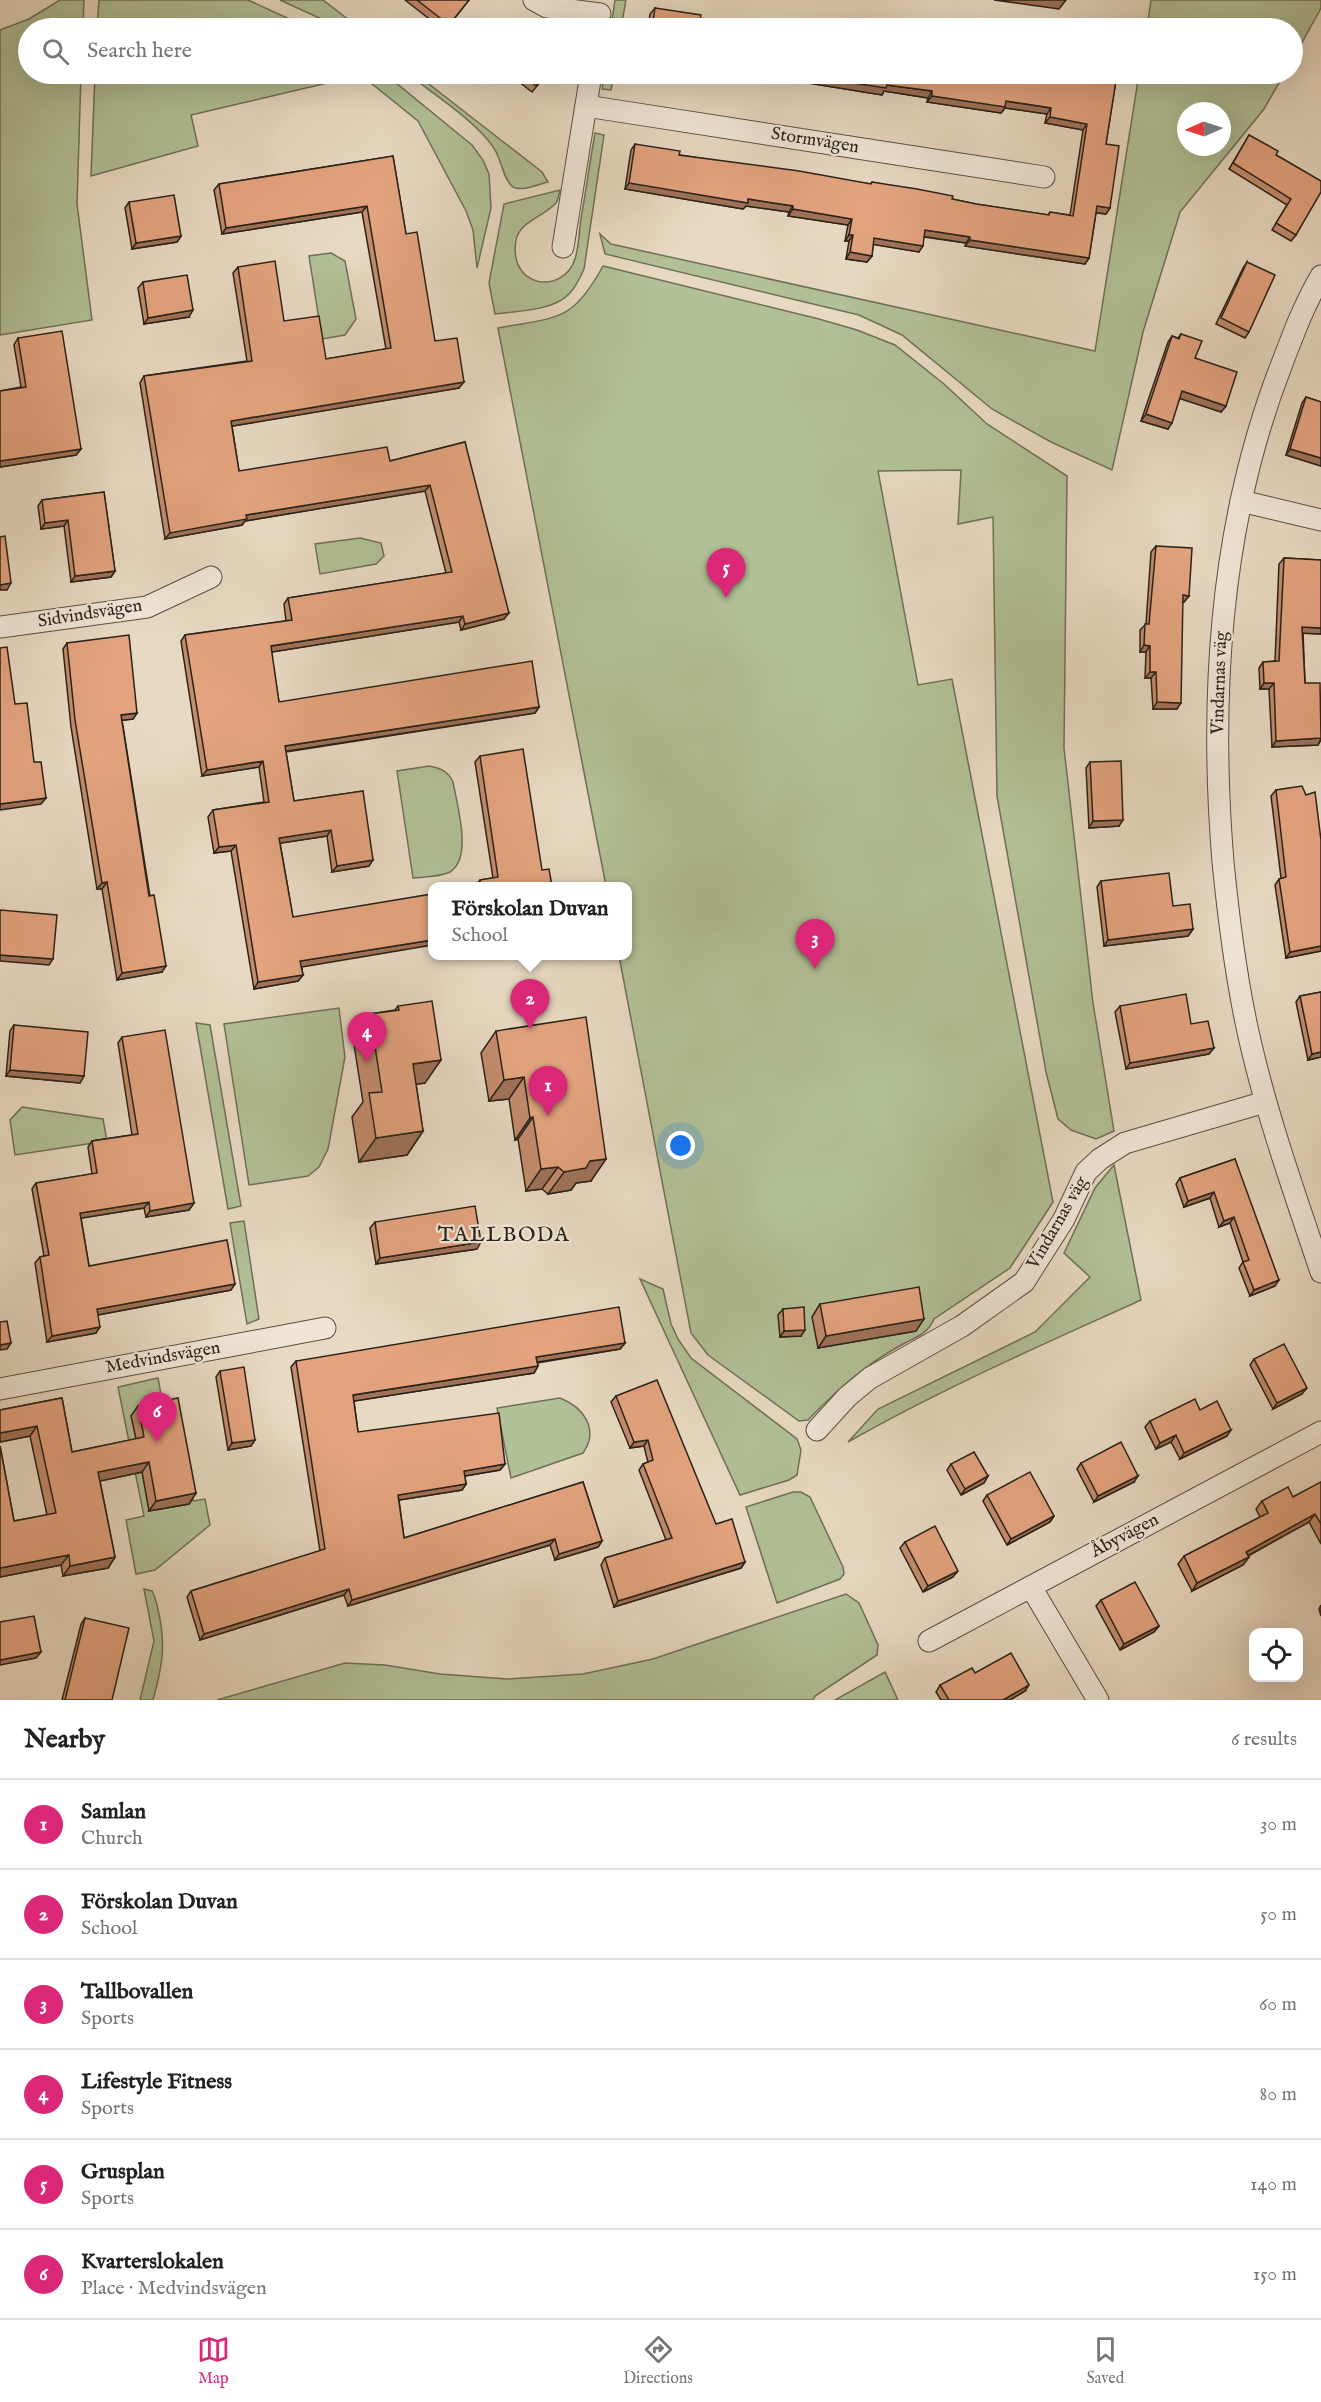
<!DOCTYPE html>
<html lang="en">
<head>
<meta charset="utf-8">
<style>
	:root { --surface:#fff; --page:#f2f2f2; --text:#222; --muted:#767676; --line:#e0e0e0; --accent:#db2777 }
	body { margin:0; font-family:"IM FELL English",serif; background:var(--page); color:var(--text) }
	.controls { position:absolute; right:18px; bottom:18px; display:grid; overflow:hidden; border-radius:12px; box-shadow:0 6px 24px #0002 }
	.controls button { width:54px; height:54px; display:grid; place-items:center; padding:0; border:0; border-bottom:2px solid var(--line); background:var(--surface); color:var(--text); font:30px sans-serif }
	.compass { position:absolute; left:1177px; top:102px; width:54px; height:54px; border-radius:50%; background:var(--surface); box-shadow:0 6px 24px #0002; rotate:267deg }
	.you { position:absolute; left:681px; top:1146px; width:21px; height:21px; margin:-15px; border:4px solid #fff; border-radius:50%; background:#1a73e8; box-shadow:0 0 0 9px #1a73e833 }
	.badge { display:grid; place-items:center; width:39px; height:39px; border-radius:50%; background:var(--accent); color:#fff; font-size:20px; font-weight:700 }
	.pin { position:absolute; translate:-50% -50px; filter:drop-shadow(0 2px 3px #0008) }
	.pin::after { content:''; position:absolute; top:32px; width:21px; height:18px; background:inherit; clip-path:polygon(0 0,100% 0,50% 100%) }
	.popup { position:absolute; left:428px; top:882px; width:204px; height:78px; box-sizing:border-box; display:grid; place-content:center; border-radius:12px; background:var(--surface); filter:drop-shadow(0 2px 4px #0005); font-size:20px; white-space:nowrap; color:var(--muted) }
	.popup b { font-size:22px; color:var(--text) }
	.popup::after { content:''; position:absolute; left:50%; top:100%; margin-left:-12px; border:12px solid transparent; border-top-color:var(--surface) }
	.list { margin:0; padding:0; list-style:none }
	h2 { display:flex; justify-content:space-between; align-items:center; height:78px; margin:0; padding:0 24px; font-size:26px }
	h2 small { font-size:20px; font-weight:400; color:var(--muted) }
	.list li { display:grid; grid-template-columns:39px 1fr auto; gap:18px; align-items:center; box-sizing:border-box; height:90px; padding:0 24px; border-top:2px solid var(--line) }
	.list b { display:block; font-size:22px; white-space:nowrap }
	.list p { margin:0; font-size:20px; white-space:nowrap; color:var(--muted) }
	.list em { font-size:20px; font-style:normal; color:var(--muted) }
	.icon { flex:none; width:33px; height:33px; fill:none; stroke:currentColor; stroke-width:2; stroke-linecap:round; stroke-linejoin:round }
	.map { position:relative; flex:none; width:1321px; height:1700px; overflow:hidden }
	.search { position:absolute; background:var(--surface); box-shadow:0 6px 24px #0002; left:18px; right:18px; top:18px; height:66px; display:flex; align-items:center; gap:15px; box-sizing:border-box; padding:0 21px; border-radius:33px; color:var(--muted); font-size:22px }
	.sheet { height:618px; background:var(--surface) }
	nav { display:flex; justify-content:space-around; align-items:center; box-sizing:border-box; height:84px; border-top:2px solid var(--line); background:var(--surface); font-size:16px; color:var(--muted) }
	nav a { display:grid; justify-items:center; gap:3px }
	nav .on { color:var(--accent) }
	.map>svg:first-child { display:block }
	.green { fill:#b2c097; stroke:#6e7058; stroke-width:1.5; fill-rule:evenodd }
	.lines { fill:none; stroke-linecap:round; stroke-linejoin:round }
	.street-casing { stroke:#594f42; stroke-width:23 }
	.street { stroke:#f0e6d7; stroke-width:21 }
	.wall { fill:#c38c6d; stroke:#292118; stroke-width:1.5 }
	.shaded-wall { fill:#9f7259; stroke:#292118; stroke-width:1.5 }
	.building { fill:#e3a37f; stroke:#292118; stroke-width:1.5 }
	.labels { text-anchor:middle; dominant-baseline:central; stroke-width:4.5; stroke-linejoin:round; paint-order:stroke }
	.street-label { font-size:18px; fill:#292118; stroke:#f0e6d7 }
	.quarter-label { font-size:21px; letter-spacing:1.5px; fill:#292118; stroke:#f0e6d7 }
</style>
</head>
<body>
<div class="map">
<svg width="1321" height="1700" viewBox="0 0 1321 1700">
	<rect width="100%" height="100%" fill="#e8d9c2"/>
	<filter id="stains"><feTurbulence type="fractalNoise" baseFrequency=".00333" numOctaves="4"/><feColorMatrix values="0 0 0 0 .2 0 0 0 0 .09 0 0 0 0 .02 0 0 0 .5 -.17"/></filter>
	<radialGradient id="worn" r=".72"><stop offset=".6" stop-color="#630" stop-opacity="0"/><stop offset="1" stop-color="#630" stop-opacity=".3"/></radialGradient>
	<g class="green">
		<polygon points="60,0 84,0 83,28 28,28 28,74 81,74 77,204 92,320 0,335 0,30 29,19"/>
		<polygon points="99,0 248,0 309,28 97,28"/>
		<polygon points="280,0 323,0 359,28 341,28"/>
		<polygon points="615,0 626,0 621,28 611,28"/>
		<polygon points="1151,0 1321,0 1321,8 1293,59 1292,28 1147,28"/>
		<polygon points="95,74 385,74 472,145 483,160 489,174 491,208 477,268 473,230 466,211 418,121 361,75 191,115 198,146 91,176"/>
		<path d="M 408,74 L 416,74 L 542,172 L 548,182 C 539,184 522,192 513,187 C 504,181 501,159 495,150 C 480,124 432,93 408,74 Z"/>
		<polygon points="604,74 614,74 611,90 602,89"/>
		<path d="M 1139,74 L 1284,74 L 1264,109 L 1180,212 L 1143,332 L 1112,470 L 1051,442 L 992,409 L 902,335 L 859,315 L 605,254 L 600,234 L 611,244 L 1095,351 ZM 1186,111 L 1222,111 L 1222,147 L 1186,147 Z"/>
		<path d="M 595,133 L 604,135 L 584,269 C 580,278 576,287 569,294 C 553,311 517,311 495,314 L 489,283 L 504,204 L 560,190 C 559,194 558,200 556,203 C 545,216 519,222 516,240 C 508,289 563,295 575,259 C 579,247 579,232 581,219 C 586,190 590,162 595,133 Z"/>
		<polygon points="331,253 345,261 356,319 345,335 322,339 309,256"/>
		<path d="M 603,266 L 819,319 L 857,330 L 895,345 L 944,384 L 987,424 L 1067,476 L 1064,748 L 1093,1003 L 1114,1131 L 1096,1139 L 1071,1130 L 1058,1119 L 1046,1072 L 997,796 L 993,517 L 958,524 L 961,470 L 878,471 L 918,685 L 952,679 L 1053,1202 L 1010,1268 L 934,1319 C 928,1334 916,1337 903,1344 C 866,1364 837,1390 808,1420 L 799,1421 L 708,1355 L 691,1333 L 619,956 L 628,956 L 628,886 L 606,886 L 498,328 C 557,317 572,323 603,266 Z"/>
		<polygon points="360,538 381,543 384,556 376,564 320,574 315,544"/>
		<path d="M 429,766 C 440,768 448,771 453,782 C 457,805 473,858 450,872 C 440,877 423,877 413,878 L 397,771 Z"/>
		<polygon points="339,1008 345,1057 328,1149 319,1167 308,1176 249,1185 224,1024"/>
		<polygon points="196,1023 210,1025 241,1206 228,1209"/>
		<polygon points="22,1107 103,1119 107,1141 15,1155 10,1120"/>
		<path d="M 1114,1165 L 1141,1300 C 1042,1345 943,1388 848,1442 L 878,1409 L 1035,1332 L 1090,1277 L 1064,1253 L 1095,1188 Z"/>
		<polygon points="244,1221 259,1319 247,1324 230,1223"/>
		<polygon points="640,1279 663,1289 671,1324 678,1339 691,1358 797,1439 801,1450 797,1475 789,1480 740,1495"/>
		<polygon points="158,1378 163,1406 175,1404 193,1501 205,1499 210,1525 155,1570 136,1574 126,1520 144,1516 118,1387"/>
		<path d="M 560,1398 C 583,1407 600,1429 583,1453 L 511,1478 L 497,1408 Z"/>
		<polygon points="793,1492 801,1492 810,1497 843,1567 844,1574 840,1579 777,1603 746,1507"/>
		<path d="M 144,1589 L 152,1591 C 156,1598 157,1606 159,1614 C 166,1647 162,1667 153,1700 L 140,1700 L 154,1641 Z"/>
		<polygon points="846,1594 859,1603 878,1645 877,1655 815,1696 813,1700 217,1700 345,1663 385,1665 440,1674 507,1679 583,1674 653,1659"/>
		<polygon points="885,1672 898,1700 835,1700"/>
	</g>
	<g class="lines">
		<defs>
			<g id="street">
				<polyline points="534,0 547,7 600,14"/>
				<polyline points="586,106 1044,177"/>
				<polyline points="563,247 591,74"/>
				<path d="M 1321,276 C 1305,303 1294,332 1283,361 C 1220,520 1209,693 1223,862 C 1229,923 1237,986 1251,1045 C 1269,1122 1296,1197 1321,1272"/>
				<polyline points="1241,501 1321,520"/>
				<polyline points="0,627 147,607 211,577"/>
				<polyline points="0,1389 325,1328"/>
				<polyline points="817,1430 847,1397 870,1378 962,1326 1024,1282 1064,1219 1086,1172 1100,1159 1125,1143 1265,1102"/>
				<polyline points="1031,1587 1098,1700"/>
				<polyline points="929,1641 1321,1432"/>
			</g>
		</defs>
		<use href="#street" class="street-casing"/>
		<use href="#street" class="street"/>
	</g>
	<g class="wall">
		<polygon points="405,0 469,0 447,28 441,28"/>
		<polygon points="655,8 700,22 747,28 648,28 650,14"/>
		<polygon points="491,74 506,74 500,81"/>
		<polygon points="509,74 547,74 532,92"/>
		<polygon points="771,74 1117,74 1106,144 1110,208 1106,214 1096,213 1089,258 1085,264 965,246 966,243 924,237 919,252 873,244 872,256 867,262 846,259 849,241 845,241 848,225 788,216 789,212 746,206 743,209 625,189 631,150 635,144 679,155 870,184 872,182 976,204 1048,215 1050,212 1070,215 1083,130 1045,123 1047,114 1005,108 1001,113 927,102 928,98 884,91 882,95 808,83 809,80"/>
		<polygon points="1249,135 1276,155 1321,181 1296,235 1291,241 1272,230 1287,205 1229,169"/>
		<polygon points="393,156 406,234 435,341 459,388 232,426 239,471 390,461 465,442 504,619 461,630 459,622 271,652 279,702 539,707 535,713 286,752 294,801 363,791 369,866 332,872 327,836 280,843 303,975 298,981 254,989 231,851 214,853 208,817 213,810 264,802 259,767 202,776 181,641 185,635 286,621 284,604 288,598 446,573 425,491 245,521 242,525 165,539 140,383 144,376 247,361 233,273 238,267 284,321 326,359 386,349 362,212 222,234 214,190 219,184"/>
		<polygon points="129,202 181,236 177,242 132,249 125,208"/>
		<polygon points="1247,262 1249,332 1245,338 1216,324 1243,268"/>
		<polygon points="143,282 189,317 144,324 138,288"/>
		<polygon points="1181,334 1226,406 1221,412 1180,398 1168,429 1141,421 1168,342 1172,336 1178,338"/>
		<polygon points="18,338 81,449 76,455 0,467 0,391 21,387 14,345"/>
		<polygon points="1306,397 1321,402 1321,466 1286,455 1302,403"/>
		<polygon points="104,492 115,571 111,577 71,582 64,526 41,529 38,506 42,500"/>
		<polygon points="1156,546 1189,596 1184,602 1182,602 1177,709 1153,709 1151,678 1145,678 1146,652 1140,652 1140,630 1146,624 1151,552"/>
		<polygon points="1284,558 1321,560 1321,634 1303,633 1305,683 1321,714 1321,740 1318,745 1272,747 1269,689 1260,689 1259,668 1263,662 1275,661 1279,564"/>
		<polygon points="67,643 137,713 133,719 122,720 162,972 117,980 102,889 97,889 71,727 63,649"/>
		<polygon points="480,756 542,870 552,886 476,886 480,880 493,878 475,762"/>
		<polygon points="1090,762 1119,826 1089,828 1086,768"/>
		<polygon points="1276,790 1321,840 1321,951 1286,958 1275,885 1279,879 1281,878 1271,796"/>
		<polygon points="1101,881 1173,906 1193,929 1188,936 1104,946 1097,887"/>
		<polygon points="1321,992 1321,1057 1308,1060 1296,1002 1300,996"/>
		<polygon points="398,1006 425,1083 416,1084 423,1131 407,1155 359,1162 352,1117 363,1102 353,1038 370,1014 395,1010"/>
		<polygon points="1120,1006 1191,1024 1209,1054 1126,1069 1115,1012"/>
		<polygon points="14,1025 84,1076 80,1083 6,1076 10,1031"/>
		<polygon points="496,1031 591,1181 576,1183 571,1190 548,1194 542,1189 526,1191 518,1139 515,1140 509,1099 489,1101 481,1053"/>
		<polygon points="122,1037 194,1203 189,1210 146,1217 144,1208 81,1218 89,1266 231,1290 98,1315 96,1333 47,1342 35,1263 40,1257 44,1256 32,1189 36,1183 92,1174 88,1147 92,1141 132,1135 118,1043"/>
		<polygon points="1235,1159 1275,1286 1250,1296 1239,1268 1243,1262 1230,1223 1219,1227 1210,1198 1184,1207 1176,1184 1180,1178"/>
		<polygon points="375,1222 477,1249 376,1264 370,1228"/>
		<polygon points="820,1304 916,1331 818,1348 812,1317"/>
		<polygon points="783,1309 801,1336 780,1337 778,1315"/>
		<polygon points="625,1343 620,1349 537,1363 538,1366 534,1373 354,1401 358,1432 505,1464 500,1470 465,1476 466,1484 462,1490 399,1500 404,1538 583,1482 602,1541 598,1547 555,1560 550,1545 348,1606 344,1595 200,1640 187,1597 191,1591 320,1551 291,1367 296,1361"/>
		<polygon points="1254,1359 1302,1394 1273,1409 1250,1365"/>
		<polygon points="220,1371 251,1446 228,1450 216,1377"/>
		<polygon points="616,1396 745,1562 741,1568 614,1607 601,1565 605,1558 666,1540 639,1470 643,1464 648,1462 644,1446 630,1448 611,1402"/>
		<polygon points="62,1398 72,1452 136,1439 131,1416 138,1406 196,1493 189,1504 149,1511 142,1472 100,1481 115,1557 108,1568 63,1576 61,1565 0,1577 0,1446 14,1521 47,1515 30,1436 0,1442 0,1410"/>
		<polygon points="1200,1410 1227,1436 1180,1459 1171,1442 1156,1449 1145,1427 1150,1421"/>
		<polygon points="1081,1463 1134,1482 1094,1502 1077,1469"/>
		<polygon points="951,1464 988,1476 984,1483 961,1495 947,1470"/>
		<polygon points="1321,1482 1321,1544 1309,1522 1248,1556 1249,1557 1243,1565 1192,1591 1178,1564 1184,1556 1260,1517 1256,1509 1262,1501 1293,1497"/>
		<polygon points="987,1495 1054,1516 1050,1522 1007,1545 983,1501"/>
		<polygon points="905,1542 953,1577 923,1592 900,1548"/>
		<polygon points="1101,1600 1159,1626 1154,1632 1120,1650 1096,1606"/>
		<polygon points="1321,1605 1321,1616 1319,1609"/>
		<polygon points="85,1618 112,1700 62,1700 81,1624"/>
		<polygon points="940,1685 1025,1691 1010,1700 941,1700 936,1692"/>
	</g>
	<g class="shaded-wall">
		<polygon points="994,0 1066,0 1059,9"/>
		<polygon points="751,74 765,74 764,75"/>
		<polygon points="771,74 813,74 809,80"/>
		<polygon points="813,77 887,85 932,91 928,98 884,91 882,95 808,83"/>
		<polygon points="932,96 1006,101 1051,108 1047,114 1005,108 1001,113 927,102"/>
		<polygon points="1050,117 1087,124 1083,130 1045,123"/>
		<polygon points="629,183 748,199 793,206 789,212 746,206 743,209 625,189"/>
		<polygon points="367,206 362,212 222,234 226,228"/>
		<polygon points="1097,206 1110,208 1106,214 1092,212"/>
		<polygon points="793,209 852,219 848,225 788,216"/>
		<polygon points="925,230 970,237 966,243 921,236"/>
		<polygon points="849,235 853,235 849,241 845,241"/>
		<polygon points="181,236 177,242 132,249 136,243"/>
		<polygon points="874,238 923,246 919,252 870,244"/>
		<polygon points="970,240 1089,258 1085,264 965,246"/>
		<polygon points="850,252 872,256 867,262 846,259"/>
		<polygon points="193,310 189,317 144,324 148,318"/>
		<polygon points="464,382 459,388 227,427 231,421"/>
		<polygon points="1182,391 1226,406 1221,412 1178,398"/>
		<polygon points="1146,414 1172,423 1168,429 1141,421"/>
		<polygon points="81,449 76,455 0,467 0,461"/>
		<polygon points="1290,449 1321,458 1321,466 1286,455"/>
		<polygon points="430,485 425,491 245,521 242,525 165,539 170,533 246,515"/>
		<polygon points="68,520 64,526 41,529 45,523"/>
		<polygon points="115,571 111,577 71,582 75,576"/>
		<polygon points="11,583 7,590 0,590 0,585"/>
		<polygon points="1183,595 1189,596 1184,602 1178,601"/>
		<polygon points="509,613 504,619 461,630 465,624"/>
		<polygon points="463,616 459,622 266,653 271,646"/>
		<polygon points="1302,627 1321,628 1321,634 1298,633"/>
		<polygon points="1144,645 1150,646 1146,652 1140,652"/>
		<polygon points="1150,672 1156,672 1151,678 1145,678"/>
		<polygon points="1264,683 1274,683 1269,689 1260,689"/>
		<polygon points="1157,702 1181,703 1177,709 1153,709"/>
		<polygon points="539,707 535,713 281,752 285,746"/>
		<polygon points="137,713 133,719 117,721 121,715"/>
		<polygon points="1321,738 1318,745 1272,747 1276,741"/>
		<polygon points="263,761 259,767 202,776 207,770"/>
		<polygon points="46,798 41,804 0,810 0,804"/>
		<polygon points="1123,820 1119,826 1089,828 1093,821"/>
		<polygon points="331,830 327,836 275,844 279,838"/>
		<polygon points="236,845 231,851 214,853 219,847"/>
		<polygon points="373,860 369,866 332,872 337,866"/>
		<polygon points="107,882 102,889 97,889 102,883"/>
		<polygon points="1193,929 1188,936 1104,946 1108,940"/>
		<polygon points="432,940 432,945 296,968 300,961"/>
		<polygon points="1321,946 1321,951 1286,958 1290,952"/>
		<polygon points="0,955 53,959 49,965 0,961"/>
		<polygon points="166,966 162,972 117,980 122,973"/>
		<polygon points="303,975 298,981 254,989 258,982"/>
		<polygon points="1214,1048 1209,1054 1126,1069 1130,1063"/>
		<polygon points="1321,1052 1321,1057 1308,1060 1312,1054"/>
		<polygon points="441,1060 425,1083 397,1087 413,1064"/>
		<polygon points="10,1070 84,1076 80,1083 6,1076"/>
		<polygon points="524,1077 509,1099 489,1101 504,1080"/>
		<polygon points="533,1117 518,1139 515,1140 530,1118"/>
		<polygon points="423,1131 407,1155 359,1162 376,1138"/>
		<polygon points="606,1159 591,1181 576,1183 571,1190 548,1194 564,1172 590,1161"/>
		<polygon points="558,1167 542,1189 526,1191 541,1169"/>
		<polygon points="1214,1192 1210,1198 1184,1207 1188,1201"/>
		<polygon points="149,1202 144,1208 76,1219 80,1213"/>
		<polygon points="194,1203 189,1210 146,1217 150,1211"/>
		<polygon points="1234,1217 1230,1223 1219,1227 1224,1221"/>
		<polygon points="481,1242 477,1249 376,1264 380,1258"/>
		<polygon points="1279,1280 1275,1286 1250,1296 1254,1290"/>
		<polygon points="235,1284 231,1290 92,1316 97,1309"/>
		<polygon points="924,1319 916,1331 818,1348 826,1336"/>
		<polygon points="100,1327 96,1333 47,1342 52,1336"/>
		<polygon points="805,1330 801,1336 780,1337 784,1331"/>
		<polygon points="11,1343 7,1349 0,1350 0,1345"/>
		<polygon points="625,1343 620,1349 532,1363 536,1357"/>
		<polygon points="538,1366 534,1373 348,1402 353,1395"/>
		<polygon points="1307,1388 1302,1394 1273,1409 1277,1403"/>
		<polygon points="37,1426 30,1436 0,1442 0,1433"/>
		<polygon points="1231,1430 1227,1436 1180,1459 1184,1453"/>
		<polygon points="1176,1435 1171,1442 1156,1449 1160,1443"/>
		<polygon points="255,1440 251,1446 228,1450 232,1443"/>
		<polygon points="648,1440 644,1446 630,1448 634,1442"/>
		<polygon points="149,1462 142,1472 91,1483 98,1472"/>
		<polygon points="505,1464 500,1470 459,1477 464,1471"/>
		<polygon points="988,1476 984,1483 961,1495 965,1489"/>
		<polygon points="1138,1476 1134,1482 1094,1502 1098,1496"/>
		<polygon points="466,1484 462,1490 393,1501 398,1495"/>
		<polygon points="196,1493 189,1504 149,1511 156,1501"/>
		<polygon points="1315,1514 1309,1522 1240,1560 1246,1552"/>
		<polygon points="1054,1516 1050,1522 1007,1545 1011,1539"/>
		<polygon points="555,1539 550,1545 348,1606 352,1600"/>
		<polygon points="602,1541 598,1547 555,1560 559,1554"/>
		<polygon points="69,1555 61,1565 0,1577 0,1568"/>
		<polygon points="115,1557 108,1568 63,1576 70,1566"/>
		<polygon points="1249,1557 1243,1565 1192,1591 1197,1583"/>
		<polygon points="745,1562 741,1568 614,1607 618,1601"/>
		<polygon points="958,1571 953,1577 923,1592 928,1586"/>
		<polygon points="349,1589 344,1595 200,1640 204,1634"/>
		<polygon points="1159,1626 1154,1632 1120,1650 1124,1644"/>
		<polygon points="41,1652 36,1658 0,1665 0,1660"/>
		<polygon points="1029,1685 1025,1691 1010,1700 1003,1700"/>
	</g>
	<g class="building">
		<polygon points="417,0 469,0 449,25"/>
		<polygon points="655,8 701,15 700,22 747,28 652,28"/>
		<polygon points="507,19 518,28 499,28"/>
		<polygon points="521,74 546,74 536,86"/>
		<polygon points="812,74 1117,74 1106,144 1119,146 1110,208 1097,206 1089,258 970,240 970,237 925,230 923,246 874,238 872,256 850,252 853,235 849,235 852,219 793,209 793,206 748,199 748,203 629,183 635,144 680,151 679,155 799,171 871,184 872,182 917,189 953,196 952,199 976,204 1049,215 1050,212 1073,216 1087,124 1050,117 1051,108 1006,101 1005,107 932,96 932,91 887,85 886,88 813,77 813,74"/>
		<polygon points="1249,135 1278,151 1276,155 1321,181 1321,192 1296,235 1276,223 1291,199 1233,163"/>
		<polygon points="393,156 406,234 417,232 435,341 457,338 464,382 231,421 239,471 387,447 390,461 465,442 509,613 465,624 463,616 271,646 279,702 532,661 539,707 285,746 294,801 363,791 373,860 337,866 331,830 279,838 293,917 432,894 432,940 300,961 303,975 258,982 236,845 219,847 213,810 269,802 263,761 207,770 185,635 292,620 288,598 452,572 430,485 246,515 247,519 170,533 144,376 252,361 238,267 275,261 284,321 319,316 326,359 391,348 367,206 226,228 219,184"/>
		<polygon points="174,195 181,236 136,243 129,202"/>
		<polygon points="1247,262 1275,275 1249,332 1221,318"/>
		<polygon points="187,275 193,310 148,318 143,282"/>
		<polygon points="62,331 81,449 0,461 0,391 26,387 18,338"/>
		<polygon points="1181,334 1202,341 1195,358 1237,372 1226,406 1182,391 1172,423 1146,414 1172,336 1179,339"/>
		<polygon points="1306,397 1321,402 1321,458 1290,449"/>
		<polygon points="104,492 115,571 75,576 68,520 45,523 42,500"/>
		<polygon points="5,536 11,583 0,585 0,537"/>
		<polygon points="1156,546 1192,548 1189,596 1183,595 1181,703 1157,702 1156,672 1150,672 1150,646 1144,645 1145,624 1149,624"/>
		<polygon points="1284,558 1321,560 1321,628 1302,627 1305,683 1320,683 1321,738 1276,741 1274,683 1264,683 1263,662 1279,661"/>
		<polygon points="129,635 137,713 121,715 149,896 154,895 166,966 122,973 107,882 102,883 75,720 67,643"/>
		<polygon points="7,647 15,704 27,703 34,762 41,762 46,798 0,804 0,648"/>
		<polygon points="523,749 542,870 549,869 552,886 478,886 481,886 480,880 498,877 480,756"/>
		<polygon points="1121,761 1123,820 1093,821 1090,762"/>
		<polygon points="1302,786 1306,795 1315,792 1321,840 1321,946 1290,952 1279,879 1286,877 1276,790"/>
		<polygon points="1169,873 1173,906 1190,904 1193,929 1108,940 1101,881"/>
		<polygon points="0,910 57,915 53,959 0,955"/>
		<polygon points="1321,992 1321,1052 1312,1054 1300,996"/>
		<polygon points="1186,994 1191,1024 1208,1021 1214,1048 1130,1063 1120,1006"/>
		<polygon points="432,1001 441,1060 413,1064 423,1131 376,1138 369,1093 382,1092 370,1014 399,1010 398,1006"/>
		<polygon points="586,1017 606,1159 590,1161 586,1168 564,1172 558,1167 541,1169 533,1117 530,1118 524,1077 504,1080 496,1031"/>
		<polygon points="14,1025 88,1032 84,1076 10,1070"/>
		<polygon points="165,1030 194,1203 150,1211 149,1202 80,1213 89,1266 227,1240 235,1284 97,1309 100,1327 52,1336 40,1257 49,1255 36,1183 97,1173 92,1141 138,1134 122,1037"/>
		<polygon points="1235,1159 1279,1280 1254,1290 1243,1262 1249,1260 1234,1217 1224,1221 1214,1192 1188,1201 1180,1178"/>
		<polygon points="475,1206 481,1242 380,1258 375,1222"/>
		<polygon points="919,1287 924,1319 826,1336 820,1304"/>
		<polygon points="619,1307 625,1343 536,1357 538,1366 353,1395 358,1432 499,1413 505,1464 464,1471 466,1484 398,1495 404,1538 583,1482 602,1541 559,1554 555,1539 352,1600 349,1589 204,1634 191,1591 325,1549 296,1361"/>
		<polygon points="804,1307 805,1330 784,1331 783,1309"/>
		<polygon points="7,1321 11,1343 0,1345 0,1322"/>
		<polygon points="1284,1344 1307,1388 1277,1403 1254,1359"/>
		<polygon points="244,1367 255,1440 232,1443 220,1371"/>
		<polygon points="657,1380 716,1524 732,1519 745,1562 618,1601 605,1558 672,1538 643,1464 653,1460 648,1440 634,1442 616,1396"/>
		<polygon points="62,1398 72,1452 144,1437 138,1406 178,1398 196,1493 156,1501 149,1462 98,1472 115,1557 70,1566 69,1555 0,1568 0,1446 14,1521 56,1513 37,1426 0,1433 0,1410"/>
		<polygon points="1195,1399 1200,1410 1217,1401 1231,1430 1184,1453 1176,1435 1160,1443 1150,1421"/>
		<polygon points="1121,1442 1138,1476 1098,1496 1081,1463"/>
		<polygon points="974,1452 988,1476 965,1489 951,1464"/>
		<polygon points="1030,1472 1054,1516 1011,1539 987,1495"/>
		<polygon points="1321,1482 1321,1524 1315,1514 1246,1552 1249,1557 1197,1583 1184,1556 1268,1513 1262,1501 1288,1487 1293,1497"/>
		<polygon points="935,1526 958,1571 928,1586 905,1542"/>
		<polygon points="1135,1582 1159,1626 1124,1644 1101,1600"/>
		<polygon points="34,1616 41,1652 0,1660 0,1622"/>
		<polygon points="85,1618 129,1628 112,1700 65,1700"/>
		<polygon points="1011,1653 1029,1685 1003,1700 949,1700 940,1685 972,1668 975,1673"/>
	</g>
	<g class="labels">
		<g class="street-label">
			<text transform="translate(815 141) rotate(9)">Stormvägen</text>
			<text transform="translate(90 614) rotate(-9)">Sidvindsvägen</text>
			<text transform="translate(1220 683) rotate(-88)">Vindarnas väg</text>
			<text transform="translate(1058 1223) rotate(-60)">Vindarnas väg</text>
			<text transform="translate(163 1358) rotate(-10)">Medvindsvägen</text>
			<text transform="translate(1125 1536) rotate(-28)">Åbyvägen</text>
		</g>
		<g class="quarter-label">
			<text x="504" y="1235">TALLBODA</text>
		</g>
	</g>
	<rect width="100%" height="100%" filter="url(#stains)"/>
	<rect width="100%" height="100%" fill="url(#worn)"/>
</svg>
<div class="controls">
<button><svg class="icon" aria-label="locate" viewBox="0 0 24 24"><circle cx="12" cy="12" r="6"/><path d="M12 2v4M12 18v4M2 12h4M18 12h4"/></svg></button>
</div>
<svg class="compass" viewBox="-18 -18 36 36"><path d="M0-13l5 13h-10z" fill="#e53935"/><path d="M0 13l5-13h-10z" fill="#767676"/></svg>
<div class="you"></div>
<div class="pin badge" style="left:548px;top:1116px">1</div>
<div class="pin badge" style="left:530px;top:1029px">2</div>
<div class="popup"><b>Förskolan Duvan</b>School</div>
<div class="pin badge" style="left:815px;top:969px">3</div>
<div class="pin badge" style="left:367px;top:1062px">4</div>
<div class="pin badge" style="left:726px;top:598px">5</div>
<div class="pin badge" style="left:157px;top:1442px">6</div>
<div class="search"><svg class="icon" aria-label="search" viewBox="0 0 24 24"><circle cx="10" cy="10" r="6"/><path d="M15 15l6 6"/></svg>Search here</div>
</div>
<section class="sheet">
<h2>Nearby<small>6 results</small></h2>
<ul class="list">
<li><span class="badge">1</span><div><b>Samlan</b><p>Church</p></div><em>30 m</em></li>
<li><span class="badge">2</span><div><b>Förskolan Duvan</b><p>School</p></div><em>50 m</em></li>
<li><span class="badge">3</span><div><b>Tallbovallen</b><p>Sports</p></div><em>60 m</em></li>
<li><span class="badge">4</span><div><b>Lifestyle Fitness</b><p>Sports</p></div><em>80 m</em></li>
<li><span class="badge">5</span><div><b>Grusplan</b><p>Sports</p></div><em>140 m</em></li>
<li><span class="badge">6</span><div><b>Kvarterslokalen</b><p>Place · Medvindsvägen</p></div><em>150 m</em></li>
</ul>
</section>
<nav>
<a class="on"><svg class="icon" aria-label="map" viewBox="0 0 24 24"><path d="M3 6l6-2 6 2 6-2v14l-6 2-6-2-6 2zM9 4v14M15 6v14"/></svg>Map</a>
<a><svg class="icon" aria-label="directions" viewBox="0 0 24 24"><path d="M12 3l9 9-9 9-9-9zM9 14v-3h6M13 9l2 2-2 2"/></svg>Directions</a>
<a><svg class="icon" aria-label="saved" viewBox="0 0 24 24"><path d="M7 4h10v16l-5-4-5 4z"/></svg>Saved</a>
</nav>
</body>
</html>
